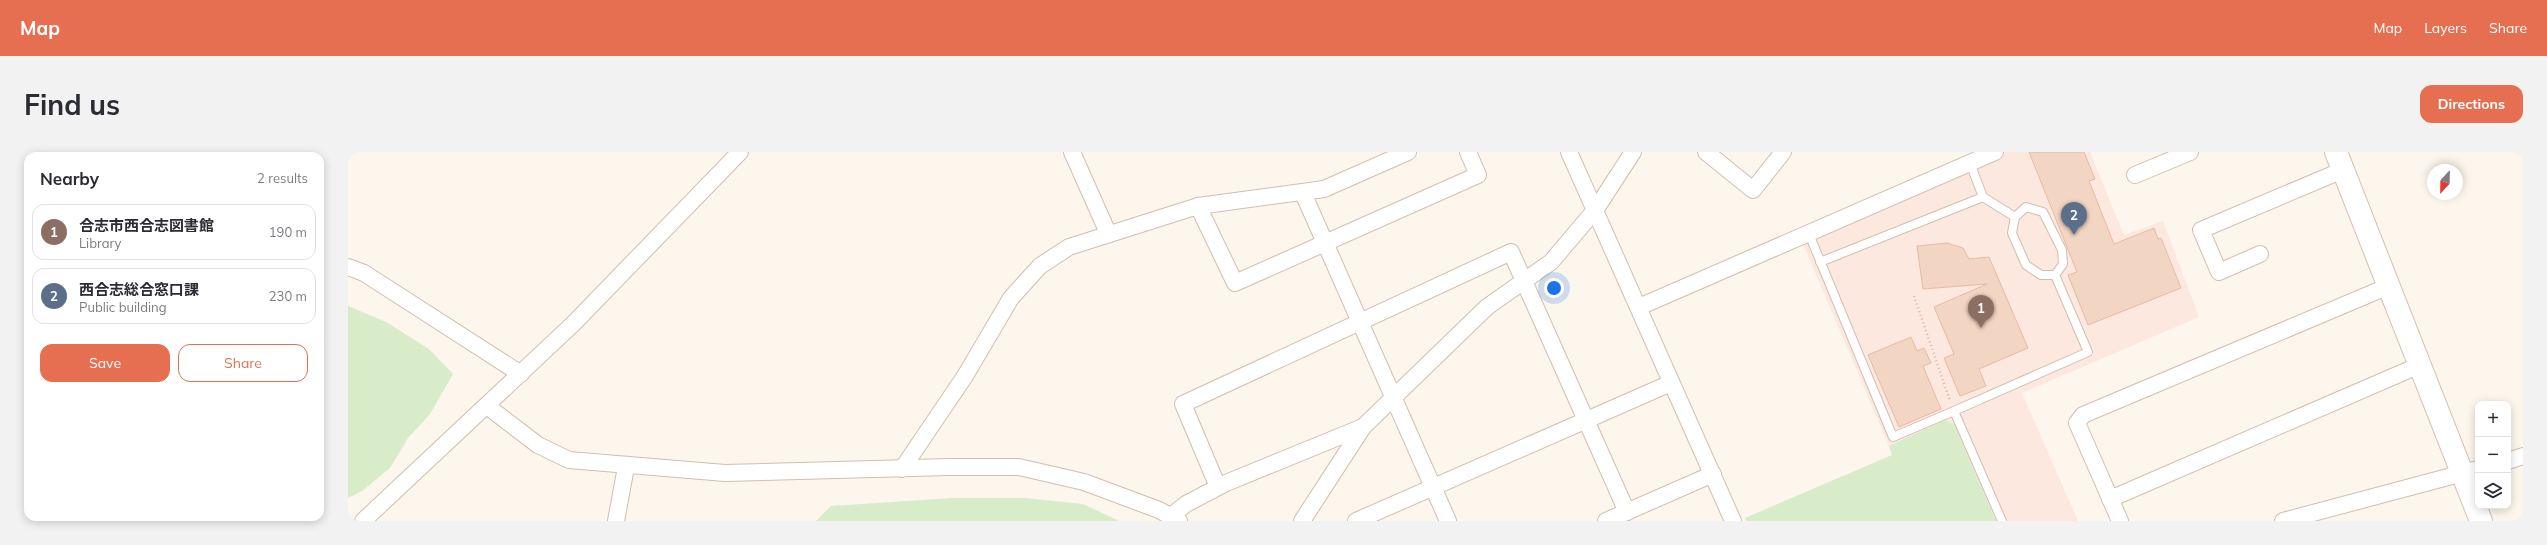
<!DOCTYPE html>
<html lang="en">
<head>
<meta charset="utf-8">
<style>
	:root { --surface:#fff; --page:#f2f2f3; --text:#2b2b33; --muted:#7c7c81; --line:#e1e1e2; --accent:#e76f51 }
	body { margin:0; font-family:Mulish,"Noto Sans JP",sans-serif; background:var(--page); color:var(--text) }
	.controls { position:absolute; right:12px; bottom:12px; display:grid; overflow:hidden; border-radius:8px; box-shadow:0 2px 10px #0003 }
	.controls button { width:36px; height:36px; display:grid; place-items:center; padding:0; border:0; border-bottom:1px solid var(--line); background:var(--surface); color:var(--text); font:20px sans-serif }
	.compass { position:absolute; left:2079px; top:12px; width:36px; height:36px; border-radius:50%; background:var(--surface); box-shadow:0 2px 10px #0003; rotate:202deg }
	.you { position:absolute; left:1206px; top:136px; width:14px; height:14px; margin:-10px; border:3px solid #fff; border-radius:50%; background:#1a73e8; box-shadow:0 0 0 6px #1a73e833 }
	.badge { display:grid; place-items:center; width:26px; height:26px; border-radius:50%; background:var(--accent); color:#fff; font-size:13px; font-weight:700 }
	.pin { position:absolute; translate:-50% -33px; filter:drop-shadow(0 1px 2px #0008) }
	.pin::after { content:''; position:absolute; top:21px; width:14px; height:12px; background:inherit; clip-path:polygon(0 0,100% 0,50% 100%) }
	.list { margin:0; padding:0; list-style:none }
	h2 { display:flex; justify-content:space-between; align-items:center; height:52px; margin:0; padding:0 16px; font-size:17px }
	h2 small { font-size:13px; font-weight:400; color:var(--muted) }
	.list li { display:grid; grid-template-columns:26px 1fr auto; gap:12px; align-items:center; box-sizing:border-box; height:56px; margin:0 8px 8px; padding:0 8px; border:1px solid var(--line); border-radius:12px }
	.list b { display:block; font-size:15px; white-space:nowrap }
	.list p { margin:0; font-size:13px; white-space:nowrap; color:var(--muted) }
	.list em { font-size:13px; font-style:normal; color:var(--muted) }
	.actions { display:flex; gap:8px; padding:12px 16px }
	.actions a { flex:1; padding:9px 0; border:1px solid var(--accent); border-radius:12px; text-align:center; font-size:14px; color:var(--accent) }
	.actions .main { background:var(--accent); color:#fff }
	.icon { flex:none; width:22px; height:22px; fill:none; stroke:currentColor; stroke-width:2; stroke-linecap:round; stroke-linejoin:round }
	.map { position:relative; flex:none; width:2175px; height:369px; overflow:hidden; border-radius:12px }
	header { display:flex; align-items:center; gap:24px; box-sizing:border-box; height:56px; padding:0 20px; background:var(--accent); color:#fff }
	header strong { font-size:19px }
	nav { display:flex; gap:22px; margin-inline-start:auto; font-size:14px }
	.intro { display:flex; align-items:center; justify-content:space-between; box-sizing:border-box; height:96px; padding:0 24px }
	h1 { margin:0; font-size:28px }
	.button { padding:10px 18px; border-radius:12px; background:var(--accent); color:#fff; font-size:14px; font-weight:700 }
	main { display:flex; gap:24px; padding:0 24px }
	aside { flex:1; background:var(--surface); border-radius:12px; box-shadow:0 2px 10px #0003 }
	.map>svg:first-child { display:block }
	.commercial { fill:#fde8e0 }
	.green { fill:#d8ecc9 }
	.building { fill:#f3d5c3; stroke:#e6bba3 }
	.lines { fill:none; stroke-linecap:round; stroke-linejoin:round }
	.lane-casing { stroke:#d1beb0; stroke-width:10 }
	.street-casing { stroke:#d1beb0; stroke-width:18 }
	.secondary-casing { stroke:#d6c0b0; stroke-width:24 }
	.path { stroke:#d9b8a5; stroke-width:2.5; stroke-dasharray:1 3; stroke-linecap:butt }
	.lane { stroke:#fff; stroke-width:8 }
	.street { stroke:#fff; stroke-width:16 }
	.secondary { stroke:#fff; stroke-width:22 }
</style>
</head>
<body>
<header>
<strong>Map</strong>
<nav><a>Map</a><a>Layers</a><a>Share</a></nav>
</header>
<div class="intro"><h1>Find us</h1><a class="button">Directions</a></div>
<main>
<aside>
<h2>Nearby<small>2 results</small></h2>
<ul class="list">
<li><span class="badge" style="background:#8d6e63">1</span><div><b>合志市西合志図書館</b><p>Library</p></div><em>190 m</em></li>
<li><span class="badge" style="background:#5c6f8a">2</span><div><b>西合志総合窓口課</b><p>Public building</p></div><em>230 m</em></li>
</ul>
<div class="actions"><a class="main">Save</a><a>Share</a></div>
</aside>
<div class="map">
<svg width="2175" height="369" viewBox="0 0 2175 369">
	<rect width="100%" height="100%" fill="#fdf6ec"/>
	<polygon class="commercial" points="1658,0 1742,0 1776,83 1815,69 1851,165 1674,241 1730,369 1648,369 1606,272 1597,268 1541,294 1455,92"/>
	<g class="green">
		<polygon points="0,154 38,170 81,197 105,222 82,262 60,286 42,316 14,339 0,346"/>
		<polygon points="1597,268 1606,272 1648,369 1398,369 1397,366 1544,303 1541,294"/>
		<polygon points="604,346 677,346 735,352 771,369 468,369 483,354"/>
	</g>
	<g class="building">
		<polygon points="1681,0 1736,0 1747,27 1741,29 1766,92 1806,76 1810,87 1813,86 1833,136 1740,173 1720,123 1729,120"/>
		<polygon points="1599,91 1615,96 1621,107 1641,105 1680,196 1631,217 1638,234 1612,244 1596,206 1606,202 1586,155 1639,132 1575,137 1569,94"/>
		<polygon points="1563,185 1569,199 1576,196 1583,211 1575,214 1593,257 1551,275 1520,203"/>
	</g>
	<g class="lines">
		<defs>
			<g id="lane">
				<polyline points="1622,11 1635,45 1667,65"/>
				<polygon points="1678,55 1695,60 1714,98 1715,112 1707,123 1693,123 1678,113 1664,81 1667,65"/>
				<polyline points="1461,82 1545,285 1606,259"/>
				<polyline points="1472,110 1635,45"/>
				<polyline points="1654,369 1606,259 1740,200 1707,123"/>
			</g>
			<g id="street">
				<polyline points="724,0 760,81"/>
				<polyline points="1221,0 1385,369"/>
				<polyline points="1358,0 1405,38 1435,0"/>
				<polyline points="1787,23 1842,0"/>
				<polyline points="955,41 1100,369"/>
				<polyline points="850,54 887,131 1130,23 1120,0"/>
				<polyline points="1912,102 1871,120 1853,78 1995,18"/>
				<polyline points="0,115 16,121 173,222"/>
				<polyline points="1291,155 1647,0"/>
				<polyline points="139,254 190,293 221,308 377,321 601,315 671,315 736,330 811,358 831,369"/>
				<polyline points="2160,309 2175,304"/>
				<polyline points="554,317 617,224 663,146 692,114 721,95 850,54 976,37 1060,0"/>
				<polyline points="870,335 835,252 1163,100 1279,360"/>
				<polyline points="1762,347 2072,213"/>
				<polyline points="823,364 838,352 878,331 1015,275"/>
				<polyline points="15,369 225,172 392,0"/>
				<polyline points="268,369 278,315"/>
				<polyline points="954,369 1015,275 1139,155 1203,110 1248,57 1285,0"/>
				<polyline points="1008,369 1323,231"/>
				<polyline points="1258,369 1365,322"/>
				<polyline points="1772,369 1729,271 1735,263 2041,134"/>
				<polyline points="1935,369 2130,317"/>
			</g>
			<polyline id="secondary" points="1988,0 2133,369"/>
		</defs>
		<use href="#lane" class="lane-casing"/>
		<use href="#street" class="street-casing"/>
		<use href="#secondary" class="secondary-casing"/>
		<polyline class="path" points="1566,144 1602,249"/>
		<use href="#lane" class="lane"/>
		<use href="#street" class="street"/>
		<use href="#secondary" class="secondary"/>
	</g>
</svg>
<div class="controls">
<button>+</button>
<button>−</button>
<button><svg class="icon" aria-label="layers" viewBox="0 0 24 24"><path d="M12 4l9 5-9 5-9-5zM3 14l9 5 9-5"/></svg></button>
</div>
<svg class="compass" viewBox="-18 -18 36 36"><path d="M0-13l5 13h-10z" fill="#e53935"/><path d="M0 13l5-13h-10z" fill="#7c7c81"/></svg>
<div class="you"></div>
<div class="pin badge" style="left:1633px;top:176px;background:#8d6e63">1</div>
<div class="pin badge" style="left:1726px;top:83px;background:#5c6f8a">2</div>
</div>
</main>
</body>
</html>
